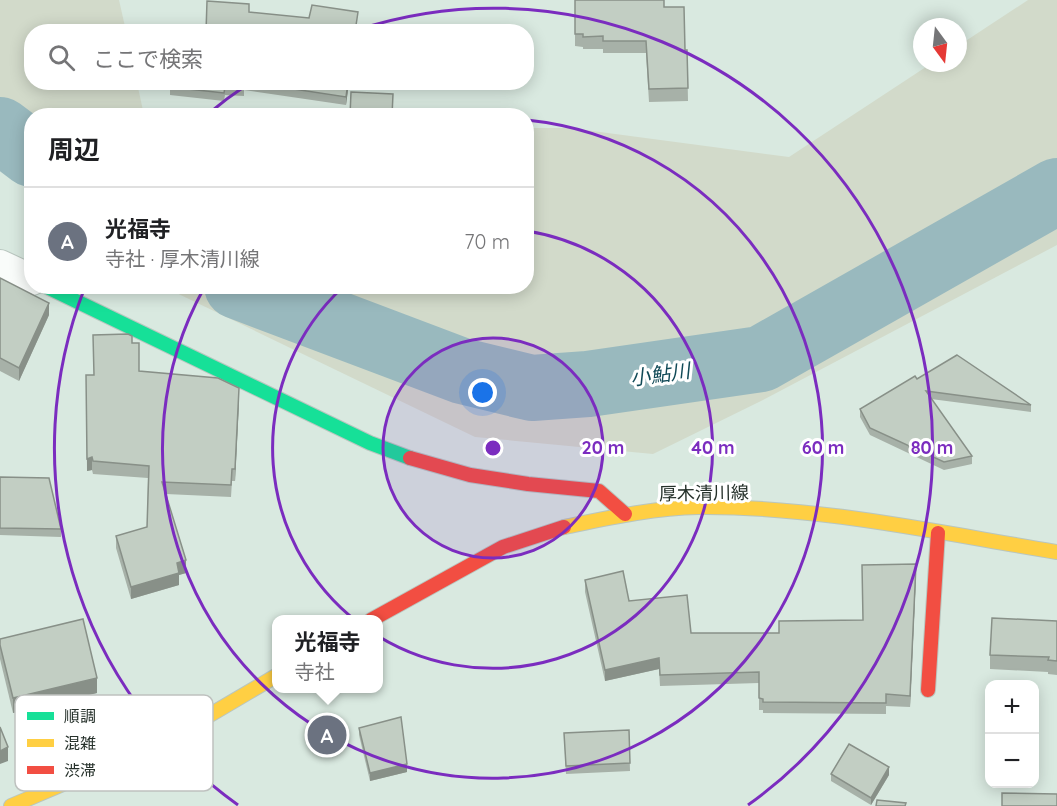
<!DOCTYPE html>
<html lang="ja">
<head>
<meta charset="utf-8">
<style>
	:root { --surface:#fff; --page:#f6f6f6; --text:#202124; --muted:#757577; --line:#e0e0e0; --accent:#65716a }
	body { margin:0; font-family:Quicksand,"Noto Sans JP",sans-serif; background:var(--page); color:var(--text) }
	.controls { position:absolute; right:18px; bottom:18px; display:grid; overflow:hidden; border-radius:12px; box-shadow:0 3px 15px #0003 }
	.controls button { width:54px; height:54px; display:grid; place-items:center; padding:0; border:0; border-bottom:2px solid var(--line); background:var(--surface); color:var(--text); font:30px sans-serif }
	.compass { position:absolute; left:913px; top:18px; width:54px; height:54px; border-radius:50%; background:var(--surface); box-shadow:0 3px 15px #0003; rotate:165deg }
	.you { position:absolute; left:483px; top:393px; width:21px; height:21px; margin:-15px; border:4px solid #fff; border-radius:50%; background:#1a73e8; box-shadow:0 0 0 9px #1a73e833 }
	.badge { display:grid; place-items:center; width:39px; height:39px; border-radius:50%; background:var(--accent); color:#fff; font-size:20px; font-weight:700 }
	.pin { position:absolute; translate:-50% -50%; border:3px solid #fff; box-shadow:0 2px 6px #0006 }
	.popup { position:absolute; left:272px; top:615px; width:111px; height:78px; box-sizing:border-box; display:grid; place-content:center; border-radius:12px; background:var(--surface); filter:drop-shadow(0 2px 4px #0005); font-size:20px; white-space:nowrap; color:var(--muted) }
	.popup b { font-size:22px; color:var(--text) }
	.popup::after { content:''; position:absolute; left:50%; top:100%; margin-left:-12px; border:12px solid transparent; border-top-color:var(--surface) }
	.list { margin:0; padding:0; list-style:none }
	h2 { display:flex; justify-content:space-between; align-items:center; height:78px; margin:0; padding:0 24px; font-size:26px }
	h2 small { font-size:20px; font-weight:400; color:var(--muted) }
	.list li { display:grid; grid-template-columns:39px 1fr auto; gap:18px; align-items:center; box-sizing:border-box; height:108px; padding:0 24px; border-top:2px solid var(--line) }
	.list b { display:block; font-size:22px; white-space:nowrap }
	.list p { margin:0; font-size:20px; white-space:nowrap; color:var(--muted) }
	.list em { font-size:20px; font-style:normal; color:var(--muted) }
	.icon { flex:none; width:33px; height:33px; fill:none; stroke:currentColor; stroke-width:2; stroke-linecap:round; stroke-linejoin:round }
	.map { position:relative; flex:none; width:1057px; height:806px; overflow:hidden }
	.search { position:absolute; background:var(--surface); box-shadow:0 3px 15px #0003; left:24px; top:24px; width:510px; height:66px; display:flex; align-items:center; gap:15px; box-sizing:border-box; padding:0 21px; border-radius:24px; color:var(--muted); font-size:22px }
	.panel { position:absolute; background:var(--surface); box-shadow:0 3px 15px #0003; left:24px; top:108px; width:510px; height:186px; border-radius:24px }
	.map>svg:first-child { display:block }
	.green { fill:#d2daca }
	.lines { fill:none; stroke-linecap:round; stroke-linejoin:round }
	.river { stroke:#99b9be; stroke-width:66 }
	.street-casing { stroke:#b9c6bf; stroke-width:32 }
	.fast-casing { stroke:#b9c6bf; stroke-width:16 }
	.slow-casing { stroke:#b9c6bf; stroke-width:16 }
	.jam-casing { stroke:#b9c6bf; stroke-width:16 }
	.street { stroke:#f9fcfa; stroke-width:30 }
	.fast { stroke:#16e098; stroke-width:14 }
	.slow { stroke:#ffcf43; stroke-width:14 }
	.jam { stroke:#f24e42; stroke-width:14 }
	.wall { fill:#a7b1a8 }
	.shaded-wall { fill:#889088 }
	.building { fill:#c2cec3; stroke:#889088; stroke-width:1.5 }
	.ring { fill:none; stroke:#7b2cbf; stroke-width:3 }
	.labels { text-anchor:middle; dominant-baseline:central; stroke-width:6; stroke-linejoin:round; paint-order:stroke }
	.street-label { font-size:18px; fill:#26312b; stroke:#fff }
	.water-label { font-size:20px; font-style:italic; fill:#114a57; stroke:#fff }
	.key { fill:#fff; stroke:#bec1bf; stroke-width:1.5 }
	.key-label { font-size:16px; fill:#26312b }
	.centre { fill:#7b2cbf; stroke:#fff; stroke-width:3 }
	.ring-label { font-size:18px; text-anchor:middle; font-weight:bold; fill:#7b2cbf; stroke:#fff; stroke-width:6; stroke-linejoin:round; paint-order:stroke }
</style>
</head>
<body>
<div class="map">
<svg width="1057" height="806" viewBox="0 0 1057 806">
	<rect width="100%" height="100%" fill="#d9e9e0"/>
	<g class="green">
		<polygon points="0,0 119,0 126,31 32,32 32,82 137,83 144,115 32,116 31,153 0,101"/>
		<polygon points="1028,0 1057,0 1057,245 761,401 653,454 475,437 164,287 526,286 527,128 570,128 789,157 932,63 958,63 958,46"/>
	</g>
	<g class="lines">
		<g class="river">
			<polyline points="0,130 32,154"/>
			<polyline points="237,286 462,371 532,388 588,384 761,359 1057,191"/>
		</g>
		<defs>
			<polyline id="street" points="0,265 32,280"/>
			<polyline id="fast" points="45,286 370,443 410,458"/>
			<g id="slow">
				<path d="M 564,527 C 608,518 653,508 699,507 C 818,506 940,533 1057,552"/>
				<polyline points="11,806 169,739 276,676"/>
			</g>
			<g id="jam">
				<polyline points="410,458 470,475 528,484 599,491 625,514"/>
				<polyline points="371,620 503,547 564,527"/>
				<polyline points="928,690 938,533"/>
			</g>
		</defs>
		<use href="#street" class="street-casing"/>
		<use href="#fast" class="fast-casing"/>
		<use href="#slow" class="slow-casing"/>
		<use href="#jam" class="jam-casing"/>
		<use href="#street" class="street"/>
		<use href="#fast" class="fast"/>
		<use href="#slow" class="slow"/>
		<use href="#jam" class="jam"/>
	</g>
	<g class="wall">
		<polygon points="575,0 664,7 685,50 687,50 688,101 649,102 646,53 603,53 603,49 583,49 583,47 575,46"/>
		<polygon points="170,82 349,82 346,105 244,90 244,96 225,95 224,101 170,95"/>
		<polygon points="0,278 49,315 19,381 0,371"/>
		<polygon points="132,343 139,371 239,401 235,481 232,481 231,497 166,494 186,573 179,575 179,585 131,599 116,548 116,536 147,527 148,478 93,474 92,470 87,471 86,375 93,375"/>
		<polygon points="917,379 1031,405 1031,412 931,399 972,456 972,464 944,470 870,435 860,417 860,409"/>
		<polygon points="0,477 61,529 61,537 0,535"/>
		<polygon points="916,576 910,707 886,706 886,714 763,713 763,710 759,710 759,683 660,686 659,669 605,681 585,592 585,580 629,601 691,633 779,633 863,620"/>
		<polygon points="1057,621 1057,675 1048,674 1048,672 990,669 990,655"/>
		<polygon points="0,639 97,693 13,713 0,659"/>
		<polygon points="359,728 407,772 370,781 359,735"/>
		<polygon points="629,730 630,771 566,774 564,733"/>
		<polygon points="831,774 889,775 871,805 831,781"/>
	</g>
	<g class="shaded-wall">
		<polygon points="348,82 349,82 346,105 346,97"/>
		<polygon points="49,303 49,315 19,381 19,368"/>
		<polygon points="239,388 239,401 235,481 235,469"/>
		<polygon points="92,457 92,470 87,471 87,459"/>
		<polygon points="186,560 186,573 179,575 179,585 131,599 131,587 177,563"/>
		<polygon points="916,564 916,576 910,707 910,696"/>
		<polygon points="659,658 659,669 605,681 605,670"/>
		<polygon points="97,678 97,693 13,713 13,698"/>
		<polygon points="8,747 8,761 0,764 0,751"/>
		<polygon points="407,764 407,772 370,781 370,773"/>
		<polygon points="889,767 889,775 871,805 871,798"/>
	</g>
	<g class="building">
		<polygon points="575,0 664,0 664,7 684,7 685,50 687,50 688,88 649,89 646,41 603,41 603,36 583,37 583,34 575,34"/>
		<polygon points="207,1 249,4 249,12 309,18 312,5 358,12 355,32 206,32"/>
		<polygon points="170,82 244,82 244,89 225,87 224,93 170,87"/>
		<polygon points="247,82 348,82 346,97"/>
		<polygon points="351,92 393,94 392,116 350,116"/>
		<polygon points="0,278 49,303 19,368 0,358"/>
		<polygon points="128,334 132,336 132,343 139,343 139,371 218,378 239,388 235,469 232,469 231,485 162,482 186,560 177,563 179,573 131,587 116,536 147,527 149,466 93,461 92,457 87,459 86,375 94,375 93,335"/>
		<polygon points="957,355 1031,405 926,391 972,456 944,462 870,428 860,409 915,376 917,379"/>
		<polygon points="0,477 49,478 61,529 0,528"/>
		<polygon points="916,564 910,696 886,694 886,703 763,702 763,699 759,698 759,672 660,675 659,658 605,670 585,580 623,571 629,601 687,595 691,633 779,633 779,621 863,620 862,565"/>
		<polygon points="992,618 1057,621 1057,661 1048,660 1049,657 990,655"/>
		<polygon points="83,619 97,678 13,698 0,645 0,639"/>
		<polygon points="401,717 407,764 370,773 359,728"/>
		<polygon points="0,727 8,747 0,751"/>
		<polygon points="629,730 630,763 566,766 564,733"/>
		<polygon points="849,744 889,767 871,798 831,774"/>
		<polygon points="1002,793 1057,794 1057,806 1002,806"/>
		<polygon points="877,800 906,803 905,806 876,806"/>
	</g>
	<circle cx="493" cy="448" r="110" fill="#7b2cbf" fill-opacity=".12"/>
	<g class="ring">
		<circle cx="493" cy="448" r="110"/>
		<path d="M527 231A220 220 0 1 1 343 287"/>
		<path d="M527 120A330 330 0 1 1 204 288"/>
		<path d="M238 805A439 439 0 0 1 85 287M208 114A439 439 0 0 1 248 84M357 30A439 439 0 0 1 748 805"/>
	</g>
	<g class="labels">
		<g class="street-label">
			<text transform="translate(704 493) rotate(-1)">厚木清川線</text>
		</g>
		<g class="water-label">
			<text transform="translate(660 374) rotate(-8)">小鮎川</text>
		</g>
	</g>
	<rect x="15" y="695" width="198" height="96" rx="9" class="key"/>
	<rect x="27" y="712" width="27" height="8" fill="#16e098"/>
	<rect x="27" y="739" width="27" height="8" fill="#ffcf43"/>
	<rect x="27" y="766" width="27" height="8" fill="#f24e42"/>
	<g class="key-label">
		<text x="64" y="722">順調</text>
		<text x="64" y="749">混雑</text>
		<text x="64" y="776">渋滞</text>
	</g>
	<circle cx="493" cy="448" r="9" class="centre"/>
	<g class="ring-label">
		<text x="603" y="454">20 m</text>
		<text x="713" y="454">40 m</text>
		<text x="823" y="454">60 m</text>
		<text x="932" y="454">80 m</text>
	</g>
</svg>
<div class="controls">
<button>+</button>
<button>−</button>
</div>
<svg class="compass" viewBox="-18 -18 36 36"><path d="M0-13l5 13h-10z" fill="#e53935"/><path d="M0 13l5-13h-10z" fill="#757577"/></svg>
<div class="you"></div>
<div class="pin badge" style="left:327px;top:735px;background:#6b7280">A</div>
<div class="popup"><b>光福寺</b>寺社</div>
<div class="search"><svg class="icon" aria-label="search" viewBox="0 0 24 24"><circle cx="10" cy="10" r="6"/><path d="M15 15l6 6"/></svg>ここで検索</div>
<section class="panel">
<h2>周辺<small></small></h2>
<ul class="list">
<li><span class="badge" style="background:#6b7280">A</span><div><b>光福寺</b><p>寺社 · 厚木清川線</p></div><em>70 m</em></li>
</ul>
</section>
</div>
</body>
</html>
